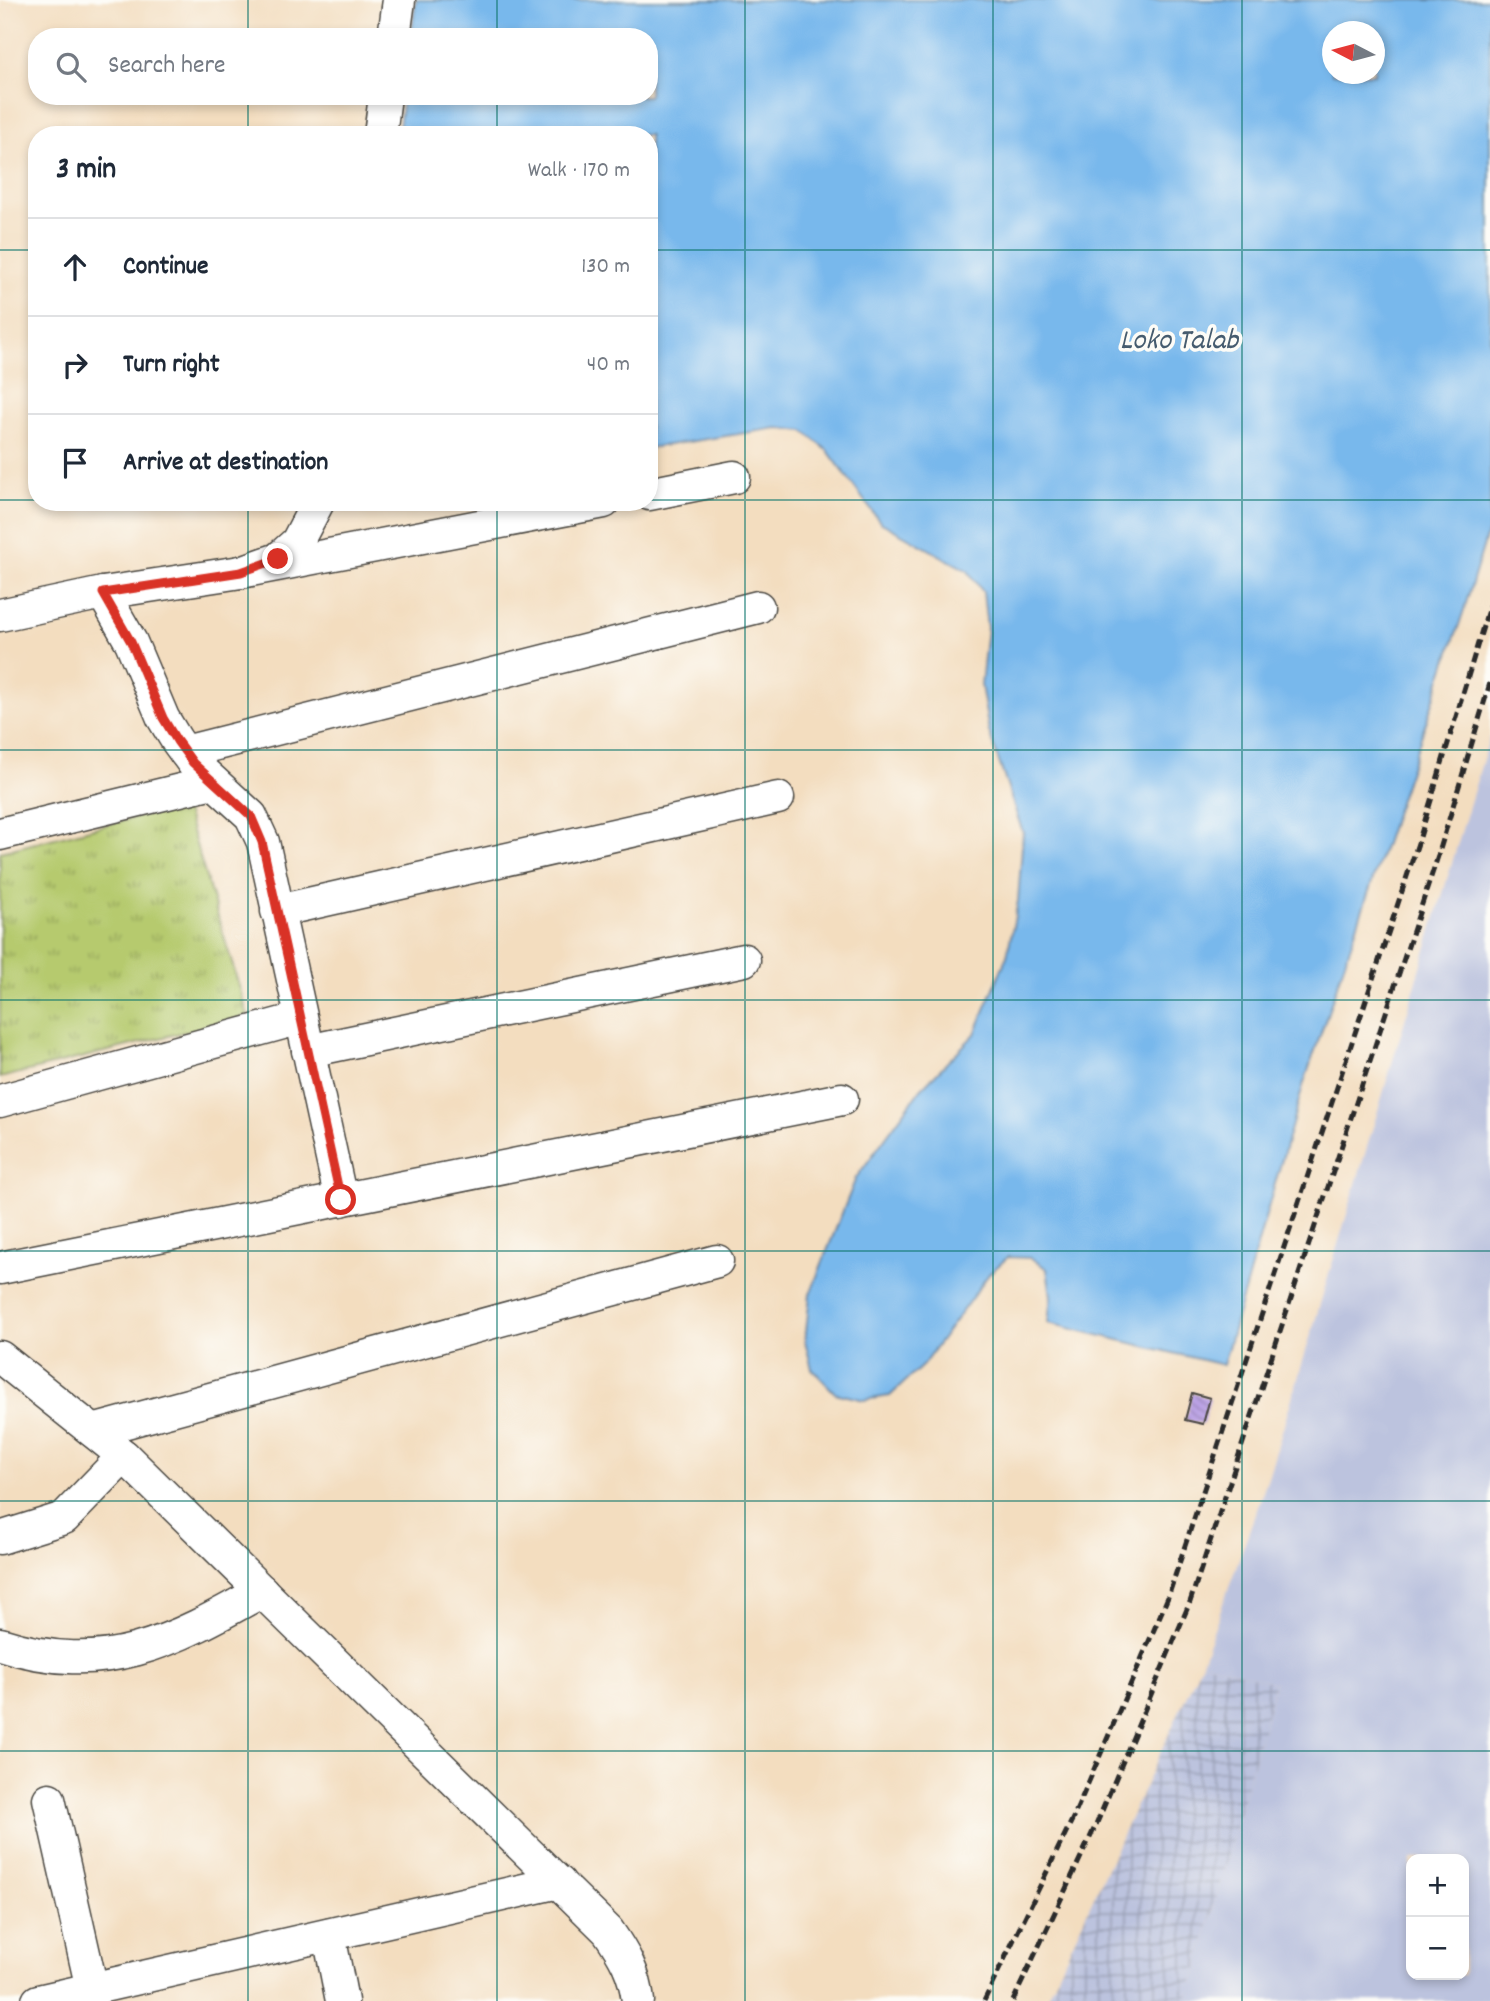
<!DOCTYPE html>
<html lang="en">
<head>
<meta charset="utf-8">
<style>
	:root { --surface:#fff; --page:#f2f2f3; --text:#1f2937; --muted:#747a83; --line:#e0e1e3 }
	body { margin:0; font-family:Dekko,sans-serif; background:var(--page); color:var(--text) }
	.controls { position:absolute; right:21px; bottom:21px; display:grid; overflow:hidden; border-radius:14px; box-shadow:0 4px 10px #0003 }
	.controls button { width:63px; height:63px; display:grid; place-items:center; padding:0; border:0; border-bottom:2px solid var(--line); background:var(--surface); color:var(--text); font:35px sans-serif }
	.compass { position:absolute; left:1322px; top:21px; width:63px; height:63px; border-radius:50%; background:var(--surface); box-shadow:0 4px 10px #0003; rotate:276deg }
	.stop { position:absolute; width:21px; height:21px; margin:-16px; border:5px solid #d93025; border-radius:50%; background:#fff }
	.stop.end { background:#d93025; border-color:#fff; box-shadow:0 2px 7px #0008 }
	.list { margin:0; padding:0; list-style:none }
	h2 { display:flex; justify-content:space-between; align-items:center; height:91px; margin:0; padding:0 28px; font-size:30px }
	h2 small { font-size:23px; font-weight:400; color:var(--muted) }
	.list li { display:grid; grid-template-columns:46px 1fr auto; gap:21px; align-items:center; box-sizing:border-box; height:98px; padding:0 28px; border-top:2px solid var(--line) }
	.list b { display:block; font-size:26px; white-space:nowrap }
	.list em { font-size:23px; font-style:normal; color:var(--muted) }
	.icon { flex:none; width:38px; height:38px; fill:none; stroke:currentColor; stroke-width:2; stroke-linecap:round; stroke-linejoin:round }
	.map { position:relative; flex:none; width:1490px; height:2001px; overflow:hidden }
	.search { position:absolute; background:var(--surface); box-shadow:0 4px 10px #0003; left:28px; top:28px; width:630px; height:77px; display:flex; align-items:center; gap:18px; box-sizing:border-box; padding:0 24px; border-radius:28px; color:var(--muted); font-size:26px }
	.panel { position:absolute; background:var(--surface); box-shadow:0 4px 10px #0003; left:28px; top:126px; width:630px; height:385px; border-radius:28px }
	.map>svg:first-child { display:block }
	.industrial { fill:url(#industrial-grid) }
	.railway { fill:#bcc3de; fill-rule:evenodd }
	.grass { fill:url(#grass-tufts); stroke:#707a4c; stroke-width:2 }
	.water { fill:#78b8ec; stroke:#52728c; stroke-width:2; fill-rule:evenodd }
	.building { fill:url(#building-back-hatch) }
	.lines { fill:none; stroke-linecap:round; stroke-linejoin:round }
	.street-casing { stroke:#494641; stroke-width:35 }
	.street { stroke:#fff; stroke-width:32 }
	.rail { stroke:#2b2b2b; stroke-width:5; stroke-dasharray:10 5; stroke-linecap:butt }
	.route { stroke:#d93025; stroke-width:9 }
	.grid { fill:none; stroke:#0f766e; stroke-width:2; stroke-opacity:0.55 }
	.labels { text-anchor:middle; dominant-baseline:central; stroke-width:7; stroke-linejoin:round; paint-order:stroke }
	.water-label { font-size:30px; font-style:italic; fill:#465c6f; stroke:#fdfcf7 }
</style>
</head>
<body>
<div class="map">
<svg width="1490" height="2001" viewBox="0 0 1490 2001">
	<defs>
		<pattern id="industrial-grid" width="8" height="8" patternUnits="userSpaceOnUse" patternTransform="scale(1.75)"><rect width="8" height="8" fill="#bcc3de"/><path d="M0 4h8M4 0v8" fill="none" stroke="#999fb4"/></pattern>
		<pattern id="grass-tufts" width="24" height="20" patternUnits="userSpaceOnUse" patternTransform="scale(1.75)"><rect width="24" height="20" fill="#b6ca6e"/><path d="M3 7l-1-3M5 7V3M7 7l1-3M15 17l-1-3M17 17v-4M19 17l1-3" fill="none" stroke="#94a45b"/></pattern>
		<pattern id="building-back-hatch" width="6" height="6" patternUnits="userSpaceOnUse" patternTransform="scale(1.75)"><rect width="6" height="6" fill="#b89ee4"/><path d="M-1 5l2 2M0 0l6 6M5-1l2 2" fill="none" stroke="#9681b9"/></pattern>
	</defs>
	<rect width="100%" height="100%" fill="#fdfcf7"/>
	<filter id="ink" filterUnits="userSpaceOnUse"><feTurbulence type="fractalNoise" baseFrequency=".0143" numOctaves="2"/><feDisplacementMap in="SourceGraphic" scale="14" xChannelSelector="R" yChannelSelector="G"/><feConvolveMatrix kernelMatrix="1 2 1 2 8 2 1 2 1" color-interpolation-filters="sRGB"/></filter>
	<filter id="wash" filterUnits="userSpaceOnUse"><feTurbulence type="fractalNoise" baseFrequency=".00686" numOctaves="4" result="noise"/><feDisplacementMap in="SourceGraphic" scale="28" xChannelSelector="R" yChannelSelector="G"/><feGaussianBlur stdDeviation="1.57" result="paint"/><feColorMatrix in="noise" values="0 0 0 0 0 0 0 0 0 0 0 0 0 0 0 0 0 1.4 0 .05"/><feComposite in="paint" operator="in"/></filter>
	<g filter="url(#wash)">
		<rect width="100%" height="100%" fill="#f3ddbf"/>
		<polygon class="industrial" points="1202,1662 1275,1683 1188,2001 1046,2001"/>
		<path class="railway" d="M 1490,736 L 1490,2001 L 1188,2001 L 1275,1683 L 1202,1662 L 1268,1478 ZM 1411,1859 L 1464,1859 L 1464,1975 L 1411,1975 Z"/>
		<polygon class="grass" points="184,805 248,1016 0,1078 0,852"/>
		<path class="water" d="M 416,0 L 1490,0 L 1490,524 L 1463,613 L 1303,1086 L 1223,1365 L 1048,1323 L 1051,1296 L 1047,1269 L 1031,1258 L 1008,1257 L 989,1274 L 923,1365 L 890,1396 L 864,1400 L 835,1393 L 812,1369 L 805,1341 L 810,1294 L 856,1178 L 921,1089 L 975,1034 L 1007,956 L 1018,901 L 1023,833 L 989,732 L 981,685 L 987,628 L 983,592 L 968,571 L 880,522 L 828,451 L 804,431 L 777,428 L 649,448 L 649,135 L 398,135 L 403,96 L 649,96 L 649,37 L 411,37 ZM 1332,32 L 1374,32 L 1374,74 L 1332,74 Z"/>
		<g id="blocks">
			<polygon class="building" points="1192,1393 1210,1398 1203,1424 1185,1420"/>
		</g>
	</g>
	<g filter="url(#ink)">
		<use href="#blocks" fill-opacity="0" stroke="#494641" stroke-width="2"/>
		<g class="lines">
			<defs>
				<g id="street">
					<polyline points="394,37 399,0"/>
					<polyline points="380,135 385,96"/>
					<polyline points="649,494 734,477"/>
					<polyline points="241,572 604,502"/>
					<polyline points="103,593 131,642 163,718 177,741 193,763 251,816 263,842 341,1200"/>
					<polyline points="0,615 103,593 241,572 278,559 297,542 318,502"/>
					<polyline points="185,752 758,607"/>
					<polyline points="0,834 213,782"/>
					<polyline points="277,911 778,798"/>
					<polyline points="308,1051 744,960"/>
					<polyline points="0,1101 301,1018"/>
					<polyline points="0,1268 842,1099"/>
					<path d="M 0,1357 L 124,1456 L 608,1931 C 624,1954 635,1973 638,2001"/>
					<polyline points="93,1431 717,1261"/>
					<polyline points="0,1538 64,1518 124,1456"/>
					<path d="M 0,1644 C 105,1678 172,1642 262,1591"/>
					<polyline points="49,1799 92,1989"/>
					<polyline points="329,1935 342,2001"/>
					<polyline points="38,2001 559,1882"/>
				</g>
			</defs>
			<use href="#street" class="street-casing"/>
			<use href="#street" class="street"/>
			<g class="rail">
				<polyline points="984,2001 1074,1816 1168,1597 1420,837 1490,603"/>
				<polyline points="1013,2001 1096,1825 1190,1602 1438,856 1490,683"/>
			</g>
		</g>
	</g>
	<g class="lines" filter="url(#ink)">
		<polyline class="route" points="278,559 241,572 103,593 131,642 163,718 177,741 193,763 251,816 262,842 341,1200"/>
	</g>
	<path class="grid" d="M 248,0 L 248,37M 497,0 L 497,37M 745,0 L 745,2001M 993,0 L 993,2001M 1242,0 L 1242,2001M 248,96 L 248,135M 497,96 L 497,135M 0,250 L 37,250M 649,250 L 1490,250M 0,500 L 37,500M 649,500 L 1490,500M 248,502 L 248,2001M 497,502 L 497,2001M 0,750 L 1490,750M 0,1000 L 1490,1000M 0,1251 L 1490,1251M 0,1501 L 1490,1501M 0,1751 L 1490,1751"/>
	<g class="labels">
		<g class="water-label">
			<text x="1179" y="342">Loko Talab</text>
		</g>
	</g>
</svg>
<div class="controls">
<button>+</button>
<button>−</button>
</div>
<svg class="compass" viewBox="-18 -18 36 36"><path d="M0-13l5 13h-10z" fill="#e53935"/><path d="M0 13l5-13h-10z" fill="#747a83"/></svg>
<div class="stop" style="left:341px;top:1200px"></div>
<div class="stop end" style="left:278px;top:559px"></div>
<div class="search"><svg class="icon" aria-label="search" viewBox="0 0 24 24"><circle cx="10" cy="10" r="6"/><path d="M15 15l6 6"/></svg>Search here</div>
<section class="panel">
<h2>3 min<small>Walk · 170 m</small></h2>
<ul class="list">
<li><svg class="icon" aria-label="ahead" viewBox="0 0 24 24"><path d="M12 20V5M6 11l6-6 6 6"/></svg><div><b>Continue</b></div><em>130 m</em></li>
<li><svg class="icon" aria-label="right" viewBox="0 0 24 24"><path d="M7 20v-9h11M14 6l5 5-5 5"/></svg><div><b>Turn right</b></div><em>40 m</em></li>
<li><svg class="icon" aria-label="arrive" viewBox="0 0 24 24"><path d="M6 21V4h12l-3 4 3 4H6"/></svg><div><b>Arrive at destination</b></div></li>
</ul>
</section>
</div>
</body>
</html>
